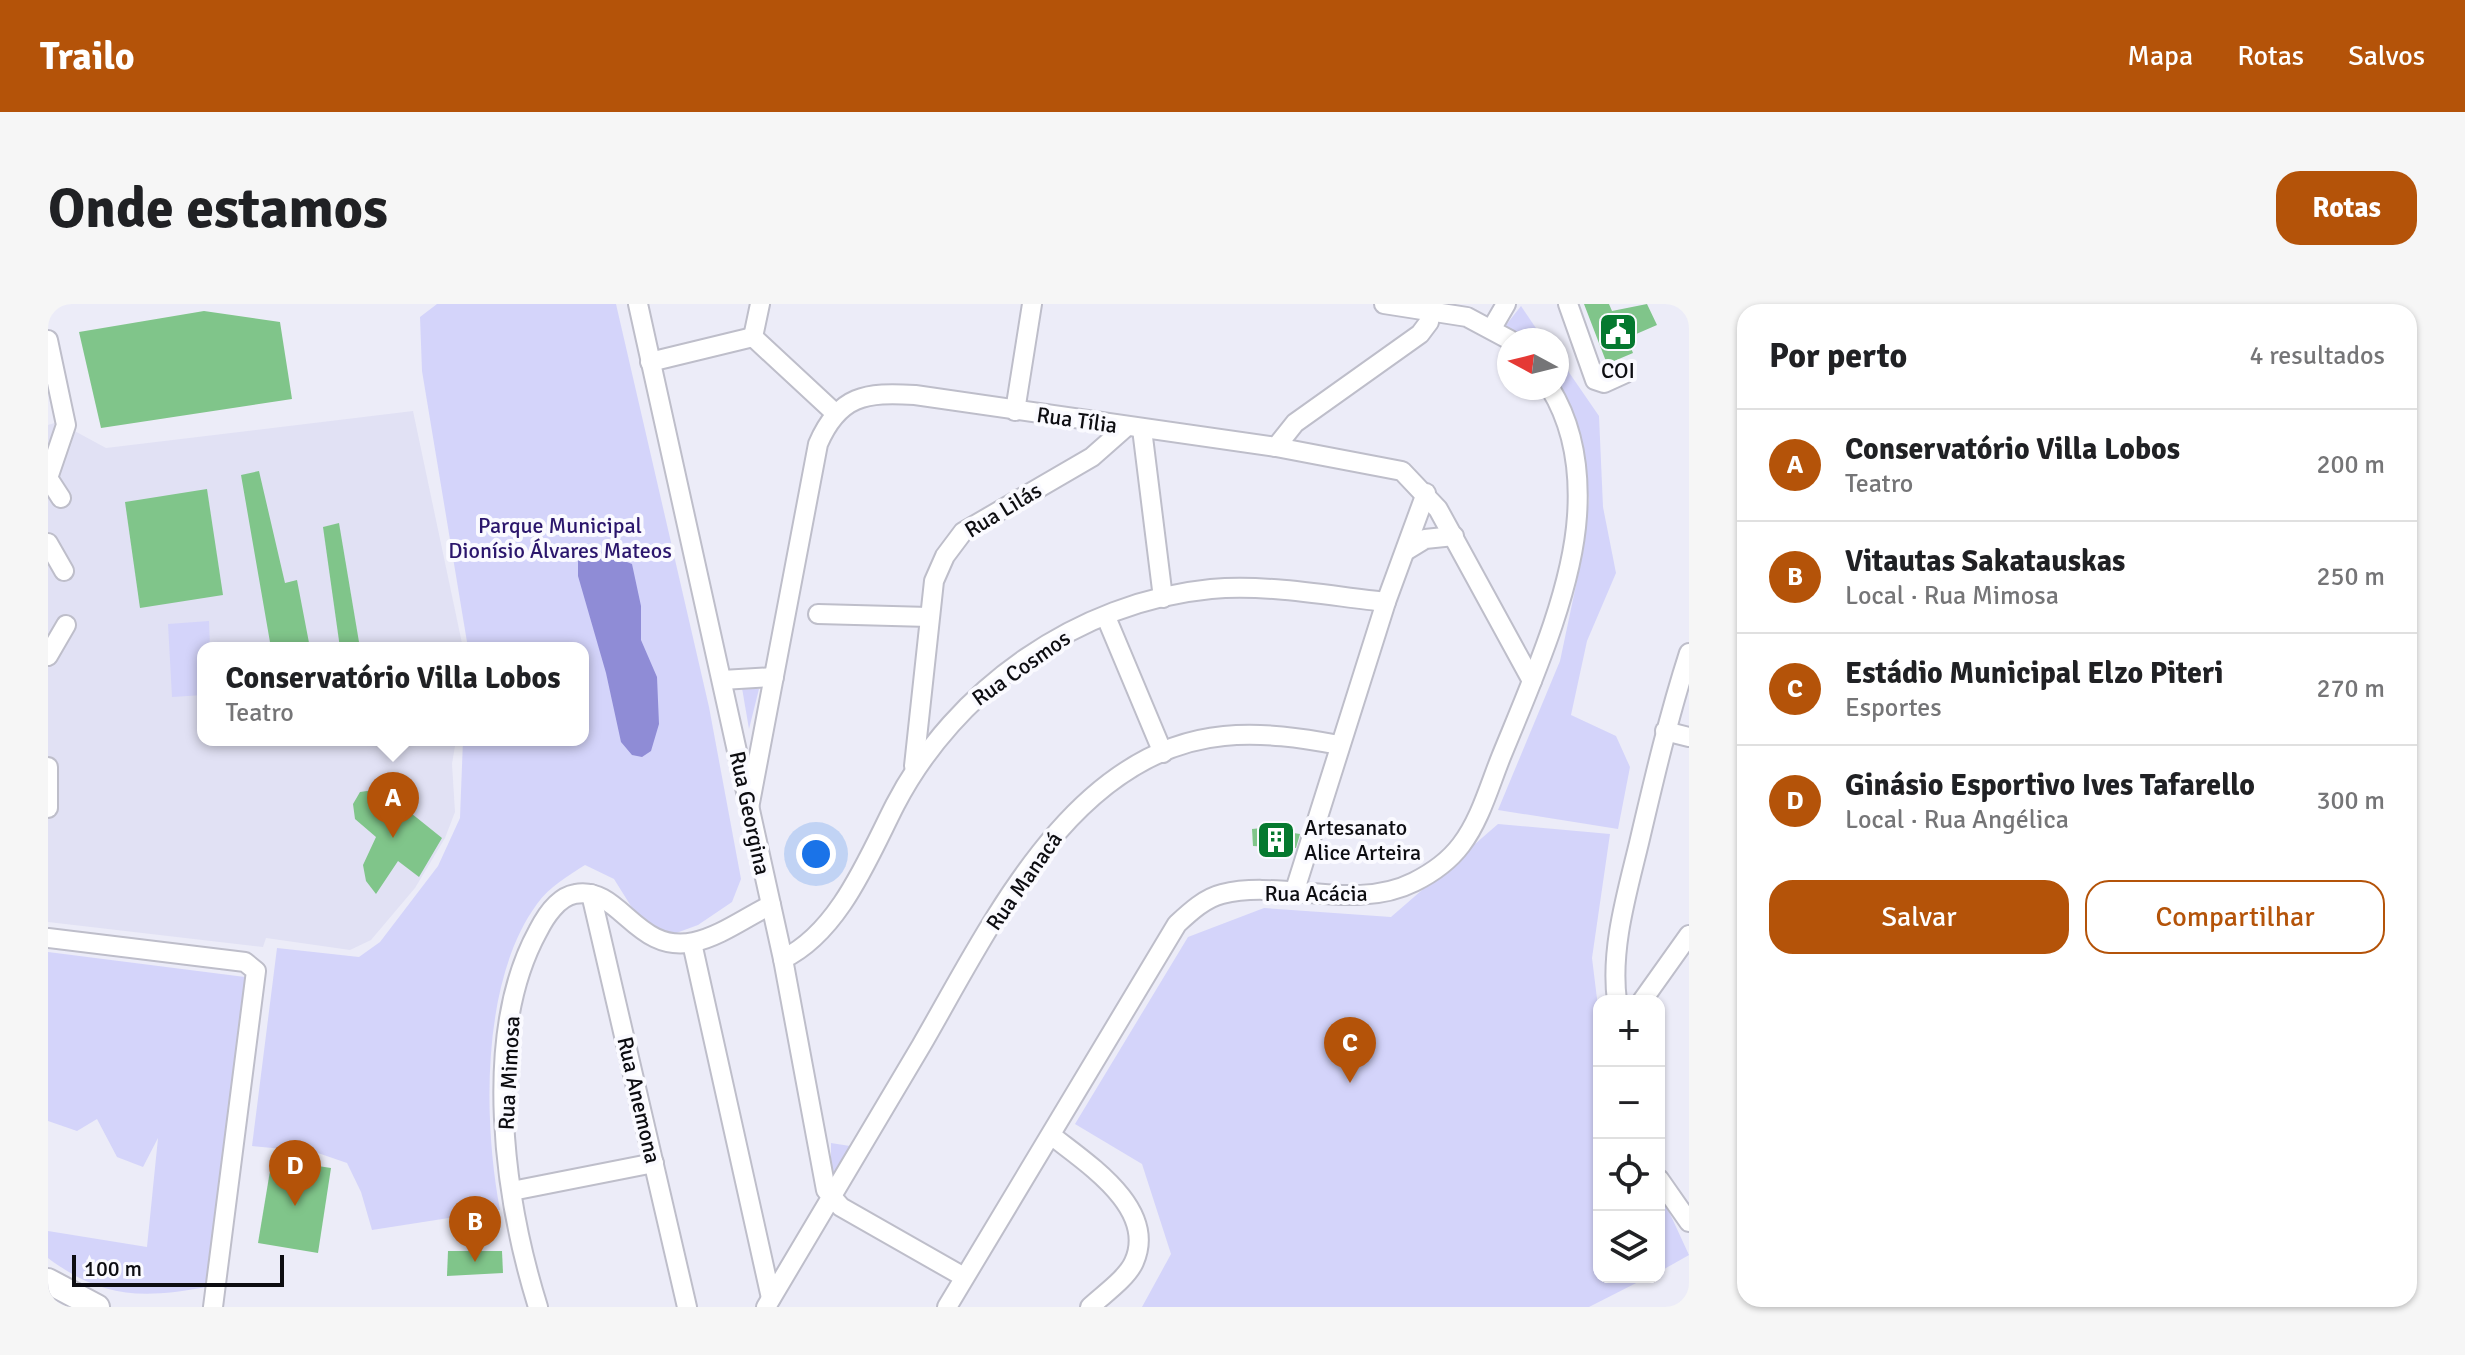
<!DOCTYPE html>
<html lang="pt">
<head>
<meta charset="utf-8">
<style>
	:root { --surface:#fff; --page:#f6f6f6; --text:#202124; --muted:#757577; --line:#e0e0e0; --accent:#b45309 }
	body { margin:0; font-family:Signika,sans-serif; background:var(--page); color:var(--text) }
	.controls { position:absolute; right:24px; bottom:24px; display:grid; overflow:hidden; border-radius:16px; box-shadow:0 2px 6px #0004 }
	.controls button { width:72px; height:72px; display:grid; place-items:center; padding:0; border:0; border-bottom:2px solid var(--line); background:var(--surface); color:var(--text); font:40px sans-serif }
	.compass { position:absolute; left:1449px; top:24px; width:72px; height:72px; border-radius:50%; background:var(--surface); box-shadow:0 2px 6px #0004; rotate:277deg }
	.scale { position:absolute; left:24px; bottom:20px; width:212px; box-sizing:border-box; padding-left:8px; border:4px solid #0d0d11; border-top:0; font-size:22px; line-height:28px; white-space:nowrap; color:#0d0d11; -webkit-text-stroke:6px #fafaff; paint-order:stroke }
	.you { position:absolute; left:768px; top:550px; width:28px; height:28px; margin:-20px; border:6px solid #fff; border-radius:50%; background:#1a73e8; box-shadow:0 0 0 12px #1a73e833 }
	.badge { display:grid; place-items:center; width:52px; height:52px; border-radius:50%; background:var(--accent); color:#fff; font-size:26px; font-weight:700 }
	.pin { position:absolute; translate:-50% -66px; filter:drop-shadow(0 2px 4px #0008) }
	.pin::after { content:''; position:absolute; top:42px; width:28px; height:24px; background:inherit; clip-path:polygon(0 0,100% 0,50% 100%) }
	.popup { position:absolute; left:149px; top:338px; width:392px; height:104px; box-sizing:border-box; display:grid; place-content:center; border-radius:16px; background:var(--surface); filter:drop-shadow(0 2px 6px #0005); font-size:26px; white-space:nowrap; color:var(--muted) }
	.popup b { font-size:30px; color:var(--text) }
	.popup::after { content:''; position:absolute; left:50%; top:100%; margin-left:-16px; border:16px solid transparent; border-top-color:var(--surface) }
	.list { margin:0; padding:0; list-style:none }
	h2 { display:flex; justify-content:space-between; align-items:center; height:104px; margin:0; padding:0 32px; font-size:34px }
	h2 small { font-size:26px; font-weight:400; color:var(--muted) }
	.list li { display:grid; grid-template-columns:52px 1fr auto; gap:24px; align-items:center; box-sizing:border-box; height:112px; padding:0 32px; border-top:2px solid var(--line) }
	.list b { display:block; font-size:30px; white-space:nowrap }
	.list p { margin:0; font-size:26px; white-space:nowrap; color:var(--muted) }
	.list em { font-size:26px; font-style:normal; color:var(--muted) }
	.actions { display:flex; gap:16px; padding:24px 32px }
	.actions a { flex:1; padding:18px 0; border:2px solid var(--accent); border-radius:24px; text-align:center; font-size:28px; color:var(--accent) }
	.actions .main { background:var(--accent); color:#fff }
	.icon { flex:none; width:44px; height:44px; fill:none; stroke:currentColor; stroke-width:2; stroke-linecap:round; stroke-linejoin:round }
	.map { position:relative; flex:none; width:1641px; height:1003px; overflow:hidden; border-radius:24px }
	header { display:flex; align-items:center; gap:48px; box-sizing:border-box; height:112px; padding:0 40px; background:var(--accent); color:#fff }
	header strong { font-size:38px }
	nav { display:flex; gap:44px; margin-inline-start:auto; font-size:28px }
	.intro { display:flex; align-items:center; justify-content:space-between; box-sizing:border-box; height:192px; padding:0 48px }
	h1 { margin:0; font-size:56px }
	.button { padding:20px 36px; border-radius:24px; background:var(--accent); color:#fff; font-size:28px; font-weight:700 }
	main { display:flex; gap:48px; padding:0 48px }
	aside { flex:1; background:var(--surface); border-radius:24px; box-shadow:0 2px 6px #0004 }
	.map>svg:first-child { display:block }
	.built { fill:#e1e1f4 }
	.green { fill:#d4d4fa }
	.water { fill:#8f8cd6 }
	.building { fill:#80c58a }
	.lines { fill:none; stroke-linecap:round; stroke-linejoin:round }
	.minor-casing { stroke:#bebeca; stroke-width:22 }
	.major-casing { stroke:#bebeca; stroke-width:28 }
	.minor { stroke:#fff; stroke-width:18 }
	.major { stroke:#fff; stroke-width:24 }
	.labels { text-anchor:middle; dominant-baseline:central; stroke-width:8; stroke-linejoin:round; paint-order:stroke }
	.poi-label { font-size:22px; fill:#0d0d11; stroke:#fafaff }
	.street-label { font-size:22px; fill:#0d0d11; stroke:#fafaff }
	.park-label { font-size:22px; fill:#2b166c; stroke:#fafaff }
</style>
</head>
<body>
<header>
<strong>Trailo</strong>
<nav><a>Mapa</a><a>Rotas</a><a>Salvos</a></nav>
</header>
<div class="intro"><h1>Onde estamos</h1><a class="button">Rotas</a></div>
<main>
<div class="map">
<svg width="1641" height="1003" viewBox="0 0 1641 1003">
	<rect width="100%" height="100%" fill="#ececf8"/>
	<polygon class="built" points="365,107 415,344 155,344 155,436 408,436 404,460 407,508 397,534 367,584 323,636 302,646 218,634 215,643 0,618 0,121 10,118 58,144"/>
	<g class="green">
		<path d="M 389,0 L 568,0 L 661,403 L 693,575 L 684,598 L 650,621 L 620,632 L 596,623 L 566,575 L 537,561 C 520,572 502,582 489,600 C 433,676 435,816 452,906 L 324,926 L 313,888 L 299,859 L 267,848 L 204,842 L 229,644 L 311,653 L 332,638 L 390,562 L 412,514 L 415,436 L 535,436 L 535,344 L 420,344 L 374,67 L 372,13 Z"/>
		<polygon points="1473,2 1496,36 1472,36 1458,21"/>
		<polygon points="1509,51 1551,112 1555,203 1568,269 1539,337 1523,411 1568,432 1582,463 1570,525 1450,506 1512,357 1535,248 1541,195 1534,146 1509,82"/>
		<polygon points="161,317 162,344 155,344 155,391 124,393 120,320"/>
		<polygon points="694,384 711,385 701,425"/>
		<polygon points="1450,520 1562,530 1544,654 1551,711 1551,973 1600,973 1541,1003 1094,1003 1123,950 1094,860 1027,820 1140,633 1216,604 1343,613"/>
		<path d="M 0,648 L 197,673 L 158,983 C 94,995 53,994 0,954 L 0,927 L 99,943 L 110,834 L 95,863 L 69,853 L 49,815 L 29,827 L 0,817 Z"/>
		<polygon points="783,839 802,842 783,875"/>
		<polygon points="1611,886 1641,951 1611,968"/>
	</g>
	<polygon class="water" points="544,244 584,260 593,302 593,336 609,373 611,420 603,447 594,453 584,451 573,438 558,369 530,272 530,250 533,245"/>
	<g class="building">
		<polygon points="1536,0 1561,0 1564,7 1599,0 1609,21 1579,34 1585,49 1559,60"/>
		<polygon points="156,7 232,18 244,95 53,124 31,28"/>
		<polygon points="211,167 237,279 249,276 262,344 223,344 193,171"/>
		<polygon points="159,185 175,291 92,304 77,198"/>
		<polygon points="291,219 312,344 292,344 275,223"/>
		<polygon points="333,485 394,534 371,573 350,557 328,590 318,577 315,561 328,533 307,515 305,500 312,488"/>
		<polygon points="1214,524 1252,530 1248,544 1205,542 1204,525"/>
		<polygon points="224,855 283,864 270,949 210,939"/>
		<polygon points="400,947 454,947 455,969 399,972"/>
	</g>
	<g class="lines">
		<defs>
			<g id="minor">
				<polyline points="590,0 735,655 778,886 793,903 916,973"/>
				<polyline points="1336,0 1419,13 1462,36"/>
				<polyline points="1520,0 1547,76 1556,79 1578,69"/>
				<polyline points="1444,24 1458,0"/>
				<polyline points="705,33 712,0"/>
				<polyline points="0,36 18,121 0,174 13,194"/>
				<polyline points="602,58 705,33 787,109"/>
				<polyline points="967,107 984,0"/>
				<polyline points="1094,125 1115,294"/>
				<polyline points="1228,143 1247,119 1372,30 1381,18 1383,6"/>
				<polyline points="0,239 16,267"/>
				<polyline points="1359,246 1377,235 1406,232"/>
				<polyline points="770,310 881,313"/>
				<polyline points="1058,313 1115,449"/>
				<polyline points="0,352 18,321"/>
				<polyline points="674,376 726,373"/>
				<polyline points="1617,427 1641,433"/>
				<polyline points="866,462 886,277 897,252 915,228 1044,153 1078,123"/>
				<polyline points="0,463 0,504"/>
				<path d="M 701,504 L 770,140 C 791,91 818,88 867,91 L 1228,143 L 1354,167 L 1390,205 L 1484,377"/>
				<polyline points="1246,589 1338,298 1378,189"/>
				<polyline points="543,590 639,1003"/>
				<polyline points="0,634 197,658 208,667 165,1003"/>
				<polyline points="644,639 723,994"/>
				<path d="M 735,655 C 791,628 820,554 847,501 C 907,385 1030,298 1163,285 C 1221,280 1281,292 1338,298"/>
				<path d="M 1569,697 C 1562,645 1579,589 1591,539 C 1606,475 1621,411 1641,349"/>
				<polyline points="1594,697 1641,631"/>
				<path d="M 1003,831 C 1038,859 1110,904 1086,958 C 1079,974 1056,990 1042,1003"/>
				<polyline points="1611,875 1641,918"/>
				<polyline points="464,887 606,859"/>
				<path d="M 490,1003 C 456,894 433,731 490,627 C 497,613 510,593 527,590 C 572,581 588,651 646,638 C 673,632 698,613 723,601"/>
				<path d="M 718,1003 C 769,916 822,829 873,742 C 941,625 1023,446 1176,432 C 1214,428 1254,434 1291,441"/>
				<path d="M 899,1003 L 1129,620 C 1142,608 1157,594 1174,590 C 1233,575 1307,608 1366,578 C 1384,569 1401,557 1413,541 C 1432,516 1441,483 1453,453 C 1482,382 1524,289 1529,212 C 1532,168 1526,123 1502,84"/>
			</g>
			<polyline id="major" points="0,977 49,1003"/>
		</defs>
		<use href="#minor" class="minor-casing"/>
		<use href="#major" class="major-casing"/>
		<use href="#minor" class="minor"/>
		<use href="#major" class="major"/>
	</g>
	<defs>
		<symbol id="civic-square" viewBox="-11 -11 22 22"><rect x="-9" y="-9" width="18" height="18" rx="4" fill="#05792f" stroke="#fafaff"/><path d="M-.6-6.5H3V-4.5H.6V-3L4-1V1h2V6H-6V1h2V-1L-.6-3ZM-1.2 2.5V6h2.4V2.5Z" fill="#fff"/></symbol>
		<symbol id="building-square" viewBox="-11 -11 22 22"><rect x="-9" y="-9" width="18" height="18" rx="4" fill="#05792f" stroke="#fafaff"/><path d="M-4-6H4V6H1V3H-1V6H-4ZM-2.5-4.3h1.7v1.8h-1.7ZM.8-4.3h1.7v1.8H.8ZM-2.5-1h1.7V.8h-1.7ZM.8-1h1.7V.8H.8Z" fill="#fff"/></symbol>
	</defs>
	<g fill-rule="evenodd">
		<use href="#civic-square" x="1548" y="6" width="44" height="44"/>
		<use href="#building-square" x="1206" y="514" width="44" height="44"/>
	</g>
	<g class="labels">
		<g class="poi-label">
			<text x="1570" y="66">COI</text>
			<text x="1256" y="523" text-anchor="start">Artesanato<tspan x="1256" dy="25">Alice Arteira</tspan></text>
		</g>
		<g class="street-label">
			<text transform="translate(1029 116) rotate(8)">Rua Tília</text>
			<text transform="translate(955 206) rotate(-31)">Rua Lilás</text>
			<text transform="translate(973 364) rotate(-35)">Rua Cosmos</text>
			<text transform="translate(702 509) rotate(78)">Rua Georgina</text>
			<text transform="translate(976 577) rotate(-55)">Rua Manacá</text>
			<text x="1268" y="589">Rua Acácia</text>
			<text transform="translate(461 769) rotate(-87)">Rua Mimosa</text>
			<text transform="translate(591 796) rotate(77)">Rua Anemona</text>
		</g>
		<g class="park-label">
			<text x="512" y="221">Parque Municipal<tspan x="512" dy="25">Dionísio Álvares Mateos</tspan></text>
		</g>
	</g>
</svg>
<div class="controls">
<button>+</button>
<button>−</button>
<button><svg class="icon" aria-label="locate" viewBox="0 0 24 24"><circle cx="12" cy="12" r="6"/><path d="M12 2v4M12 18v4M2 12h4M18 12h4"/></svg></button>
<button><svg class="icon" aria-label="layers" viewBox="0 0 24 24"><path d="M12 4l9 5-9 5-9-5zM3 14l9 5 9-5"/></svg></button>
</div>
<svg class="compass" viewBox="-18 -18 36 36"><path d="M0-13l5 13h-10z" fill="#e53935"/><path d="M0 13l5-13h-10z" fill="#757577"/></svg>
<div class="scale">100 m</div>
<div class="you"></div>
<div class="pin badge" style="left:345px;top:534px">A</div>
<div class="popup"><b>Conservatório Villa Lobos</b>Teatro</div>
<div class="pin badge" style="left:427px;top:958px">B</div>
<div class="pin badge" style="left:1302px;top:779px">C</div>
<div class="pin badge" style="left:247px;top:902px">D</div>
</div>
<aside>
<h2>Por perto<small>4 resultados</small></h2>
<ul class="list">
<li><span class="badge">A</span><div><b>Conservatório Villa Lobos</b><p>Teatro</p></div><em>200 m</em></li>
<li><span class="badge">B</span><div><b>Vitautas Sakatauskas</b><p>Local · Rua Mimosa</p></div><em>250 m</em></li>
<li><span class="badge">C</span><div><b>Estádio Municipal Elzo Piteri</b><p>Esportes</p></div><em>270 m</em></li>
<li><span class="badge">D</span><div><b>Ginásio Esportivo Ives Tafarello</b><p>Local · Rua Angélica</p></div><em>300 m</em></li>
</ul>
<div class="actions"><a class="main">Salvar</a><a>Compartilhar</a></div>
</aside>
</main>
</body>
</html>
